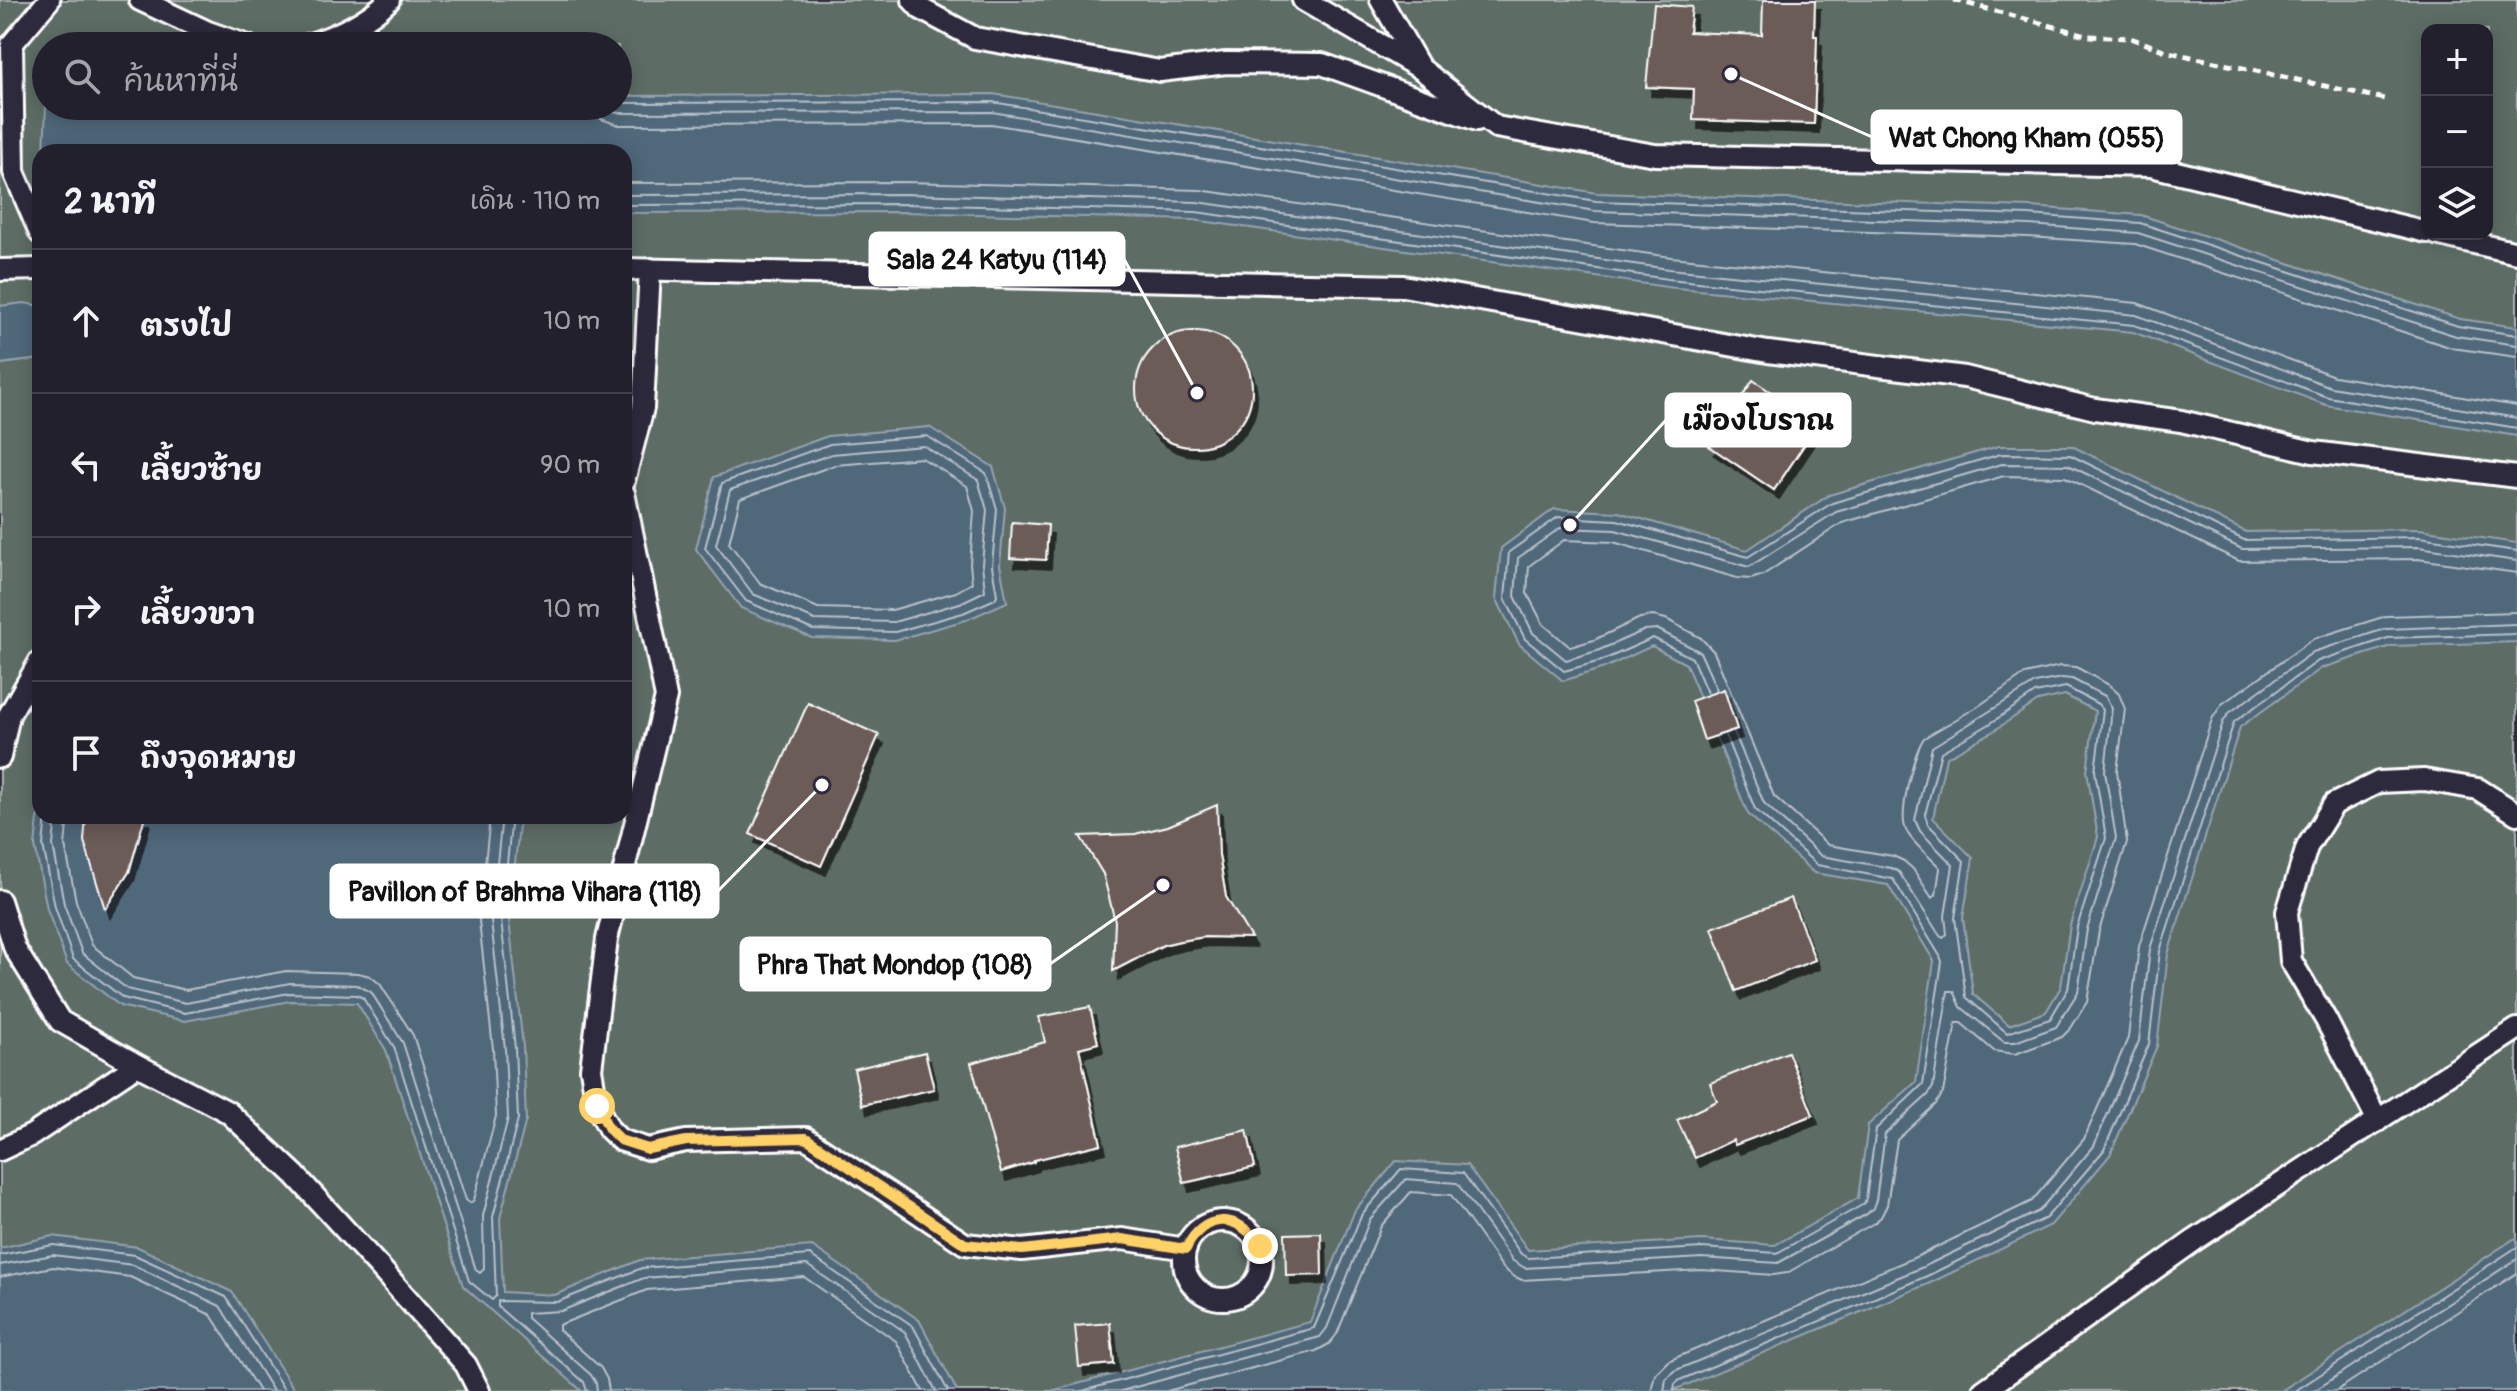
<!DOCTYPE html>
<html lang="th">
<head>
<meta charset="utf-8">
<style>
	:root { --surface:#23202e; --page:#2f2d3a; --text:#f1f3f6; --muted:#a3a3aa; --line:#403e4a }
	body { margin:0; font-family:Pangolin,"Playpen Sans Thai",sans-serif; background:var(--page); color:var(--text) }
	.controls { position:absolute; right:24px; top:24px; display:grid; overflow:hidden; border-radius:16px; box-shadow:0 4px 20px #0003 }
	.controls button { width:72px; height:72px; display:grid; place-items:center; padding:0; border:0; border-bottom:2px solid var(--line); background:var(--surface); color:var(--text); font:40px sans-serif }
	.stop { position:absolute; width:24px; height:24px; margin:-18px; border:6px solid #ffd166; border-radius:50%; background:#fff }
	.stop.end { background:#ffd166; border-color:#fff; box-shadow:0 2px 8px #0008 }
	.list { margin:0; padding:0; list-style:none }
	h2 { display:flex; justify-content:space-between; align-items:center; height:104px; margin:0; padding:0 32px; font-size:34px }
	h2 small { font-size:26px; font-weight:400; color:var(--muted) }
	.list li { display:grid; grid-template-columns:52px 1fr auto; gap:24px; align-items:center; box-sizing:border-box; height:144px; padding:0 32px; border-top:2px solid var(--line) }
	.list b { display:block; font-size:30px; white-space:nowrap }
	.list em { font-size:26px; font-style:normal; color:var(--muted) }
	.icon { flex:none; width:44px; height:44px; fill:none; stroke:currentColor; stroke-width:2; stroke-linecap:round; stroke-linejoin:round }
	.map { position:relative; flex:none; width:2517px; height:1391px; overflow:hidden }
	.search { position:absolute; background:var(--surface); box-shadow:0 4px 20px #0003; left:32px; top:32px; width:600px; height:88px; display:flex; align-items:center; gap:20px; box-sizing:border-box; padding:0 28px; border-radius:44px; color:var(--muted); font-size:30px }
	.panel { position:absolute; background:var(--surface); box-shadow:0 4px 20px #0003; left:32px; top:144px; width:600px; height:680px; border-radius:24px }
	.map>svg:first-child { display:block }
	.green { fill:#5d6d65; stroke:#aeb6b2; stroke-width:2; fill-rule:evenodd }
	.water { fill:#50677a; stroke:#96a4af; stroke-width:2; fill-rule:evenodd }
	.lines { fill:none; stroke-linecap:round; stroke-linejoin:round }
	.shore { stroke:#b9c2ca; stroke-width:2 }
	.building { fill:#6c5b59; stroke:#fff; stroke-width:2; filter:url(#shadow) }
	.lane-casing { stroke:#fff; stroke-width:26 }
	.path { stroke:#fff; stroke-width:5; stroke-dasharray:8 6; stroke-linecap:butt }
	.lane { stroke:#2f2a3d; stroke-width:20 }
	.route { stroke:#ffd166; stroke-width:10 }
	.leader { fill:none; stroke:#fff; stroke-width:3 }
	.callout-dot { fill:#fff; stroke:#2f2a3d; stroke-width:3 }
	.callout { fill:#fff; stroke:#fff; stroke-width:3 }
	.callout-label { font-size:28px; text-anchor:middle; font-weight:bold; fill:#111 }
</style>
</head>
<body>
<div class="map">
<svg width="2517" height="1391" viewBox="0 0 2517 1391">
	<defs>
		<filter id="shadow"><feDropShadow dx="5" dy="9" stdDeviation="0" flood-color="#0009"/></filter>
	</defs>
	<rect width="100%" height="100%" fill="#2f2a3d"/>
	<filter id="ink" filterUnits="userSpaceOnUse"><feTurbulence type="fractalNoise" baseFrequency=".0125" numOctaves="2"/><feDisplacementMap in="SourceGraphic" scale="16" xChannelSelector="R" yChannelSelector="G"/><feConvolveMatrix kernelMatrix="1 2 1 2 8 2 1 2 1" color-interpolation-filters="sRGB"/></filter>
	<g filter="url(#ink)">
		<path class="green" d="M 0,0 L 2517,0 L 2517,1391 L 0,1391 ZM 2427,30 L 2487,30 L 2487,234 L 2427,234 ZM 46,46 L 618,46 L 618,106 L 46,106 ZM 40,152 L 624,152 L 624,816 L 40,816 Z"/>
		<g class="water">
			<polygon points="993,94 1597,193 2030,207 2141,215 2460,319 2517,327 2517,436 2326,405 2133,332 1667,287 1194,220 904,212 624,213 624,152 44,152 46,106 618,106 618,96"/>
			<polygon points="24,303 40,306 40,359 0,364 0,306"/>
			<polygon points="929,427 993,467 1005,508 1000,565 1007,602 966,620 895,640 812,638 741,608 696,549 714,477 828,436"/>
			<path d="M 1999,446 L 2072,446 L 2246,532 L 2419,529 L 2517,543 L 2517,642 L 2391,646 L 2322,668 L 2240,727 L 2168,954 L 2157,1046 L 2110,1155 L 2051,1225 L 1930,1283 L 1672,1391 L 1051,1391 L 1310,1322 L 1355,1210 L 1396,1161 L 1467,1165 L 1528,1250 L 1702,1240 L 1775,1245 L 1858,1198 L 1868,1125 L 1916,1082 L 1934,961 L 1888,885 L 1814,873 L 1748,814 L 1686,664 L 1652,646 L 1604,668 L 1563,681 L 1519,644 L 1496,598 L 1501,548 L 1554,509 L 1618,512 L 1747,550 L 1829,495 ZM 2065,695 L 2095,711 L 2087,771 L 2098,837 L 2070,925 L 2061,987 L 2046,1012 L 2009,1025 L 1973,994 L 1963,918 L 1973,858 L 1933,818 L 1946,758 L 1992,732 L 2038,701 Z"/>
			<polygon points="40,800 40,816 520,816 509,920 523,1047 526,1120 500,1218 503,1292 555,1295 640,1260 812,1246 919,1320 957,1391 582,1391 463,1286 386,1050 357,1003 290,1001 185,1021 120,1006 67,964 47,909 35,846"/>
			<polygon points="52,1236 138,1247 232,1292 295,1391 0,1391 0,1248"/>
			<polygon points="2517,1238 2517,1391 2281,1391 2514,1239"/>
		</g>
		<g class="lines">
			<g class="shore">
				<polyline points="618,103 992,102 1596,201 2029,215 2140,223 2458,326 2517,335"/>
				<polyline points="591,106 601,119 619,125 991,124 1594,223 2028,237 2135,244 2452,348 2517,357"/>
				<polyline points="604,106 612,112 620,113 992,112 1595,211 2029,225 2138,233 2456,336 2517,345"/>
				<polyline points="624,183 905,182 1199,190 1671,257 2137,303 2334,376 2517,406"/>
				<polyline points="624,195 905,194 1197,202 1669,269 2136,315 2331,387 2517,418"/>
				<polyline points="624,205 904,204 1196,212 1668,279 2134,325 2328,397 2517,428"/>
				<polygon points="927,436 986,473 997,509 992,566 997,595 995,599 963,613 895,632 813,630 746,601 705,548 722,483 830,444"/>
				<polygon points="924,446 978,480 987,510 982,564 985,591 960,603 894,622 815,620 753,594 716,545 730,490 832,454"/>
				<polygon points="922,458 967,486 974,511 970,564 972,583 956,592 892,610 818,608 760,583 729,543 740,499 835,465"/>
				<polygon points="2066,687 2098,704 2103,710 2095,771 2106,838 2077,927 2068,989 2050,1019 2007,1033 1966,997 1955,918 1964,861 1928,824 1925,815 1941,752 1988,725 2035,693"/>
				<polyline points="1717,690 1700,652 1657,629 1645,630 1597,651 1566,660 1533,633 1515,596 1518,558 1560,528 1615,530 1749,567 1836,512 2002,464 2068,465 2242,549 2418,547 2517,561"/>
				<polyline points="1707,693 1692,658 1653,638 1601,661 1564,671 1525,639 1505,598 1509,552 1558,517 1617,520 1748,557 1832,503 2001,454 2070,455 2244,540 2419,537 2517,551"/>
				<polyline points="46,816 43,845 55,907 73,959 123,998 185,1013 289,993 357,995 363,998 394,1047 469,1281 492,1300 496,1296 493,1217 518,1119 515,1048 501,920 512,816"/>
				<polyline points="56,816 53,845 64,904 82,953 127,989 186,1003 290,983 357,985 371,992 403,1043 476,1270 480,1273 484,1269 483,1216 508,1118 505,1049 491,921 502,816"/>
				<polyline points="68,816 65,845 76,901 92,945 133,978 186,990 286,971 358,973 370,976 380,984 413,1035 466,1200 470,1203 474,1200 496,1116 493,1049 479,921 490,816"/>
				<polyline points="0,1255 53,1245 135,1255 226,1297 285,1391"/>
				<polyline points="0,1265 53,1255 133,1265 220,1306 273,1391"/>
				<polyline points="0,1277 53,1267 130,1277 211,1315 259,1391"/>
				<polyline points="587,1391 584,1382 498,1307 498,1301 557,1302 642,1268 810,1255 913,1326 948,1391"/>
				<polyline points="597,1391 596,1383 591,1375 527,1318 527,1313 561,1311 644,1278 807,1265 905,1332 936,1391"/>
				<polyline points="609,1391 607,1379 601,1368 559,1330 559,1325 647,1290 804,1277 896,1341 923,1391"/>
				<polyline points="1082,1391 1314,1328 1362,1214 1401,1169 1463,1173 1521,1254 1528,1258 1702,1248 1777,1253 1864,1204 1866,1198 1876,1129 1923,1084 1942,962 1940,956 1893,879 1817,865 1755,809 1725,735"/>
				<polyline points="1121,1391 1320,1337 1327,1328 1370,1219 1406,1179 1457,1183 1513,1261 1525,1268 1702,1258 1778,1263 1867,1214 1873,1208 1876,1200 1885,1134 1928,1095 1933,1087 1948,991 1954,991 1961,1007 2004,1042 2015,1042 2056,1027 2078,992 2087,929 2116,838 2105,771 2112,708 2105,696 2072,679 2062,678 2035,683 1932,747 1915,820 1920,831 1953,865 1945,916 1947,934 1943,938 1940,936 1899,872 1891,868 1821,856 1764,803 1734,732"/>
				<path d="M 1167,1391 L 1316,1351 L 1329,1344 L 1337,1334 L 1381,1226 L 1411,1192 L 1451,1195 L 1503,1268 L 1513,1276 L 1522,1280 L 1702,1270 L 1774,1275 L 1787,1273 L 1874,1223 L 1881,1217 L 1887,1205 L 1897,1140 L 1936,1104 L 1943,1093 L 1956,1023 L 1961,1023 L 1994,1051 L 2015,1054 L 2062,1037 L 2071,1028 L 2087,1002 L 2099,931 L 2127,842 L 2117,771 L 2125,709 L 2119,694 L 2109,685 L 2076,667 L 2060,666 L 2025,674 L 1977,707 L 1924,738 C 1914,752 1898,814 1906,830 C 1913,845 1930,856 1940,868 L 1936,895 L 1932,898 L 1913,869 L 1904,861 L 1893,856 L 1828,845 L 1774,796 L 1714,652 L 1701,638 L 1666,619 L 1653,616 L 1640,618 L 1594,640 L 1570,647 L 1543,624 L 1527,593 L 1529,566 L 1564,540 L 1613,542 L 1737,578 L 1751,579 L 1763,575 L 1842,523 L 2004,476 L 2065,477 L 2239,561 L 2418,559 L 2517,573"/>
				<polyline points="1651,1391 1655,1374 1668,1361 1918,1256 2032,1201 2084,1139 2128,1038 2139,946 2212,719 2222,704 2313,639 2386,616 2517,612"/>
				<polyline points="1664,1391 1666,1379 1674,1371 1923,1267 2039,1211 2094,1146 2139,1041 2150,949 2223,722 2229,713 2313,652 2385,629 2517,624"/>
				<polyline points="1674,1391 1675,1384 1680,1380 1927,1276 2046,1218 2104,1150 2149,1044 2160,951 2234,722 2318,661 2388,638 2517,634"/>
				<polyline points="2295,1391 2517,1247"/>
				<polyline points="2314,1391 2517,1259"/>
				<polyline points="2336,1391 2517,1273"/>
			</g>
		</g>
		<g class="building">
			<polygon points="1763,0 1815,0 1814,36 1817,36 1814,124 1693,120 1694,89 1646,87 1654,4 1692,7 1689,32 1762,35"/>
			<circle cx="1194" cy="389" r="58"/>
			<polygon points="1753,380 1818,424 1774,490 1709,446"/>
			<polygon points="1012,522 1048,525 1046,560 1010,558"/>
			<polygon points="1724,689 1737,729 1704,740 1691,701"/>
			<polygon points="808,703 879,735 821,866 750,834"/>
			<polygon points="1217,805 1219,855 1226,897 1251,938 1205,937 1180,941 1163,945 1113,971 1115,921 1103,874 1080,836 1135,834 1168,826"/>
			<polygon points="86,816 145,816 129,872 105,909 84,841"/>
			<polygon points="1791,898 1815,960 1736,991 1712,928"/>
			<polygon points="1090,1007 1098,1043 1079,1048 1101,1144 1034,1160 1034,1162 1001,1172 971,1063 1045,1042 1039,1017"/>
			<polygon points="925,1052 934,1089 862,1105 854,1069"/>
			<polygon points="1788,1052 1813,1115 1735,1145 1733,1140 1695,1158 1677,1120 1717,1101 1710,1083"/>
			<polygon points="1247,1130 1255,1167 1184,1183 1175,1147"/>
			<polygon points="1321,1233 1322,1275 1286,1276 1285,1234"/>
			<polygon points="1110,1323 1114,1364 1079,1367 1075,1326"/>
		</g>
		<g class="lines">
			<defs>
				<g id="lane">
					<polyline points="140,0 208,32 248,46"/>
					<polyline points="913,0 921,9 975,38 1160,71 1226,63 1322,64 1477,120"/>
					<polyline points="1303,0 1420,68"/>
					<polyline points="1381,0 1420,68 1496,127 1655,155 2151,166 2427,232"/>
					<path d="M 304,46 C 334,37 367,22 389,0"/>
					<polyline points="40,233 14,172 12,44 49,0"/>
					<polyline points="2436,234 2517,253"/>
					<polyline points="624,269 1403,286 1768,352 1965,377 2095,409 2181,421 2313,452 2517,477"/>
					<polyline points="0,270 40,269"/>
					<polyline points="624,481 643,408 650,269"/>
					<polyline points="624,493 666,697 607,939 591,1069 597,1106 609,1129 620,1140 648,1149 686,1141 806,1138 965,1244 1022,1250 1122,1239 1186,1249"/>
					<polyline points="0,757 9,715 40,661"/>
					<polyline points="0,901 15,949 60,1021 137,1065 228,1112 295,1175 382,1270 466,1365 479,1391"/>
					<polyline points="2378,1121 2326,1020 2291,961 2287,912 2307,847 2334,804 2379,782 2424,780 2478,789 2517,814"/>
					<polyline points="0,1150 32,1135 137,1065"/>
					<circle cx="1223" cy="1260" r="39"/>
					<polyline points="1983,1391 2195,1240 2517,1029"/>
				</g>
			</defs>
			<use href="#lane" class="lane-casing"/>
			<polyline class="path" points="1954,0 2089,36 2130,38 2169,52 2389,100"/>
			<use href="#lane" class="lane"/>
		</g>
	</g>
	<g class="lines" filter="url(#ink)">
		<path class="route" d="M 597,1106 L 609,1129 L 620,1140 L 648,1149 L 686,1141 L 806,1138 L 965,1244 L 1022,1250 L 1122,1239 L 1186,1249 C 1203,1212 1239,1212 1260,1246"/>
	</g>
	<path class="leader" d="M1731 74L1872 137M1197 393L1124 259M1570 525L1666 420M822 785L718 891M1163 885L1050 964"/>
	<g class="callout-dot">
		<circle cx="1731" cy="74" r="8"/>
		<circle cx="1197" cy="393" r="8"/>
		<circle cx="1570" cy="525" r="8"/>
		<circle cx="822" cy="785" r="8"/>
		<circle cx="1163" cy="885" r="8"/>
	</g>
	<g class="callout">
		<rect x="1872" y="111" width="309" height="52" rx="8"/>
		<rect x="870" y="233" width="254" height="52" rx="8"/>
		<rect x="1666" y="394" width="184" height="52" rx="8"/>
		<rect x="331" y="865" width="387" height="52" rx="8"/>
		<rect x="741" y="938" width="309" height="52" rx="8"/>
	</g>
	<g class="callout-label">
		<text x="2027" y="147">Wat Chong Kham (055)</text>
		<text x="997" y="269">Sala 24 Katyu (114)</text>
		<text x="1758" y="430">เมืองโบราณ</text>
		<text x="525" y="901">Pavillon of Brahma Vihara (118)</text>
		<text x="895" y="974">Phra That Mondop (108)</text>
	</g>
</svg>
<div class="controls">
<button>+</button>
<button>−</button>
<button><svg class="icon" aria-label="layers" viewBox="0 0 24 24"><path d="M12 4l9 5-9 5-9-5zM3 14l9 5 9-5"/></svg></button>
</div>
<div class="stop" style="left:597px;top:1106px"></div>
<div class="stop end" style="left:1260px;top:1246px"></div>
<div class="search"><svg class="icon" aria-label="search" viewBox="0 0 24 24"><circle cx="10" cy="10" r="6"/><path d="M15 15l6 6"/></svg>ค้นหาที่นี่</div>
<section class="panel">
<h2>2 นาที<small>เดิน · 110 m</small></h2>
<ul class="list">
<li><svg class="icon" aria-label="ahead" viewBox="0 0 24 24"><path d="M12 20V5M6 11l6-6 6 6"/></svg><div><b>ตรงไป</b></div><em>10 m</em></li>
<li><svg class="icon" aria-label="left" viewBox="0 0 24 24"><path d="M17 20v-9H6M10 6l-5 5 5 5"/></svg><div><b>เลี้ยวซ้าย</b></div><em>90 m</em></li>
<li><svg class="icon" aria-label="right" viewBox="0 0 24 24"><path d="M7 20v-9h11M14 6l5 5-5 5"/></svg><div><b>เลี้ยวขวา</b></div><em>10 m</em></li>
<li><svg class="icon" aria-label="arrive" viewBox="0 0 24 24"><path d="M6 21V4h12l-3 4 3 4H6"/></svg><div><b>ถึงจุดหมาย</b></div></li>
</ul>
</section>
</div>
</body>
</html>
